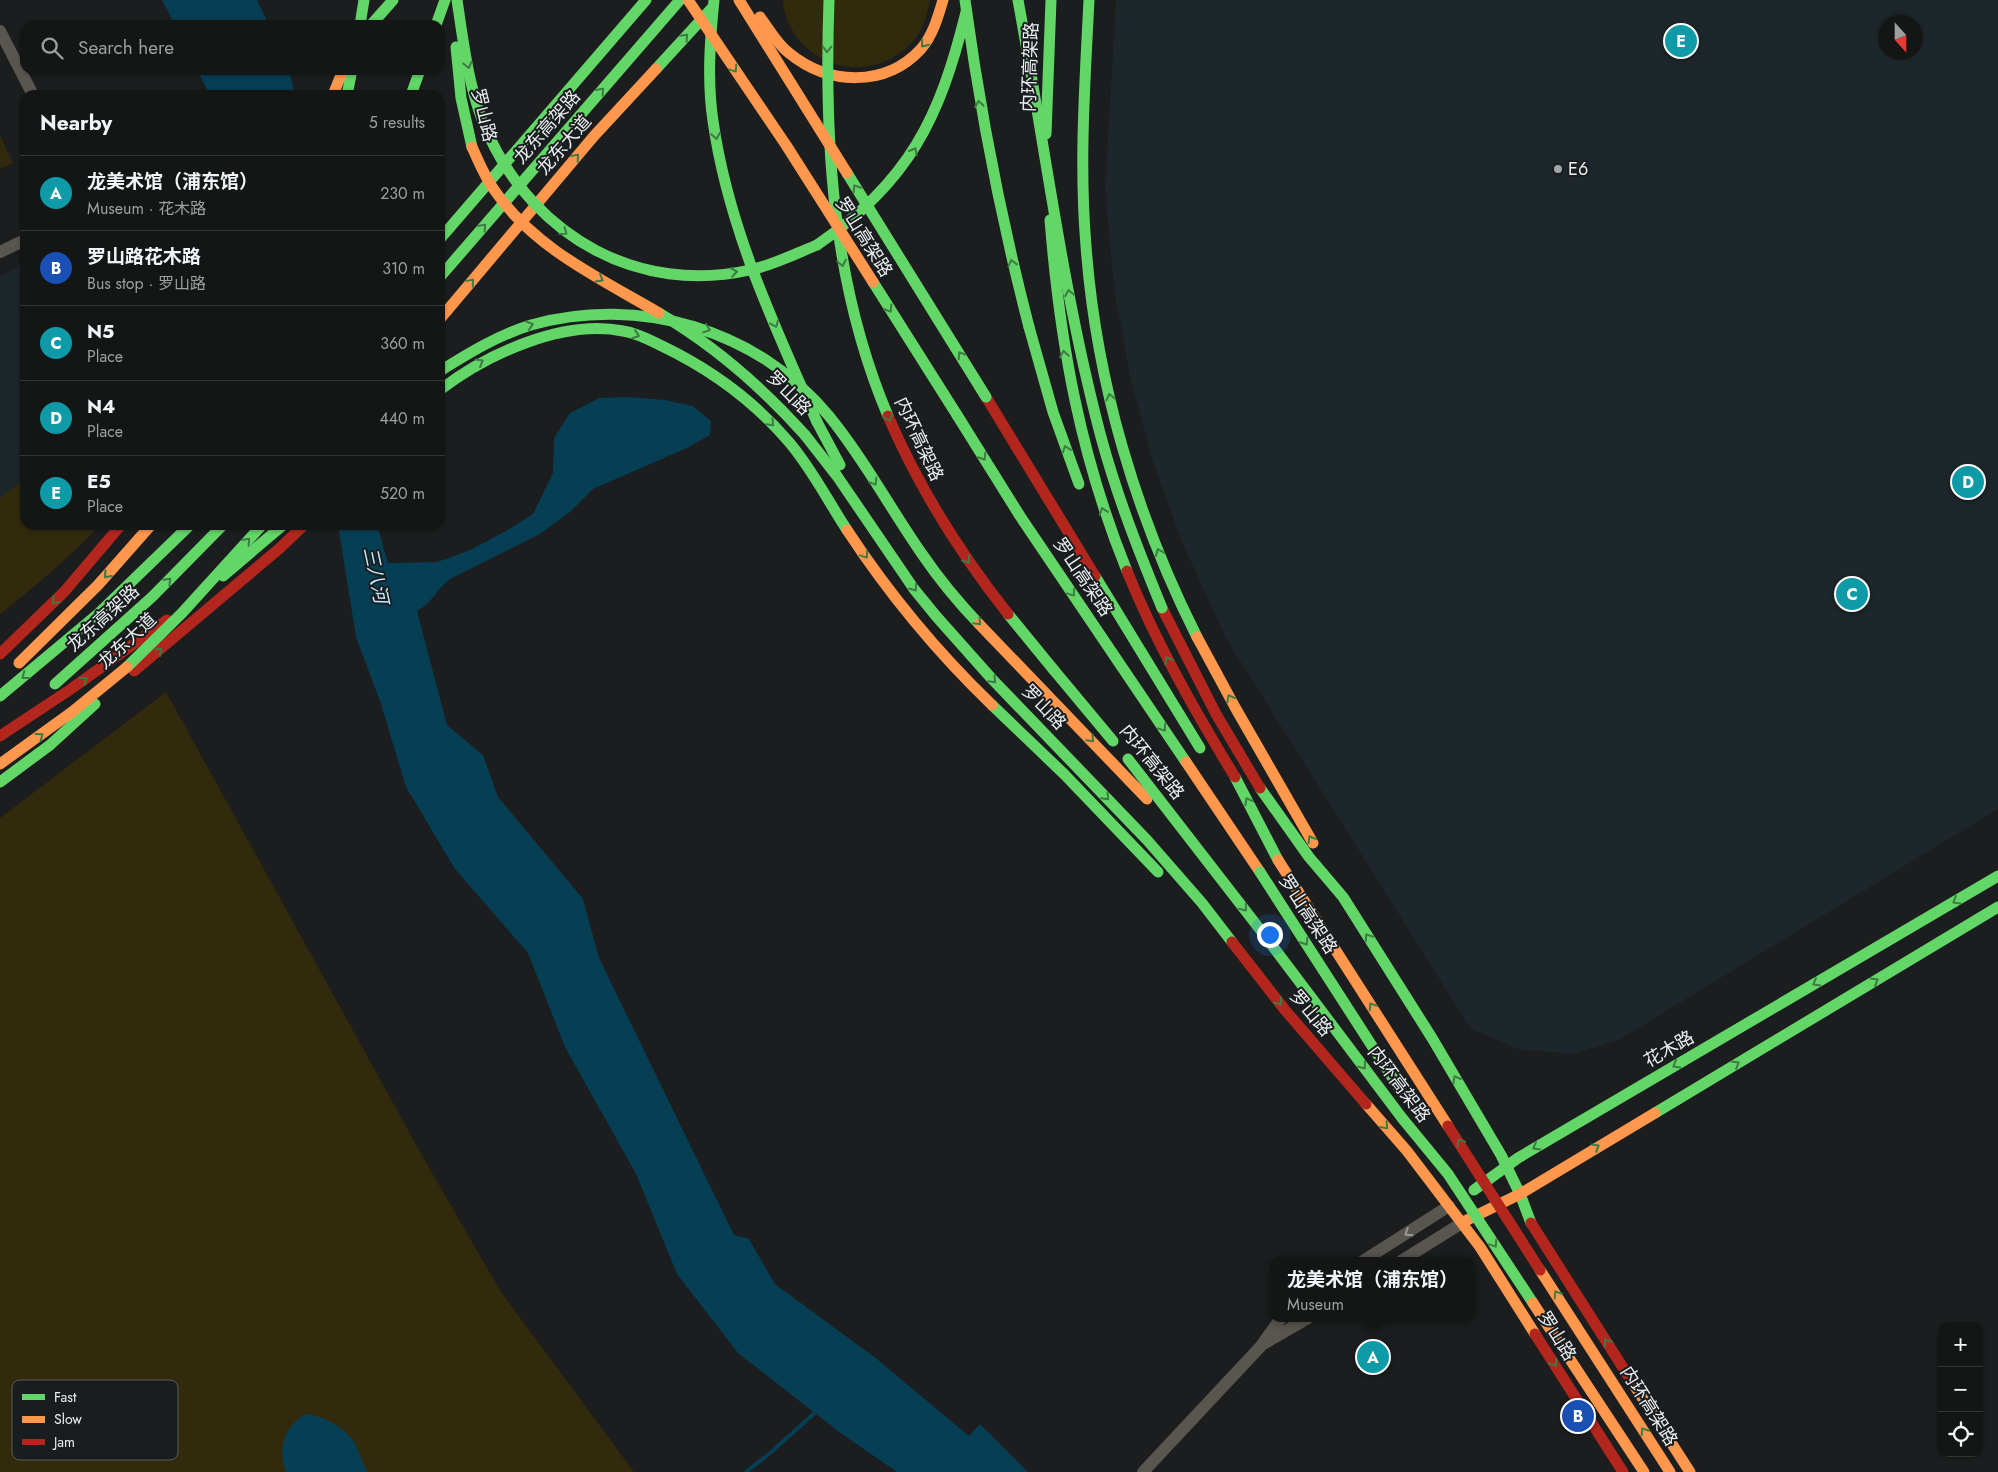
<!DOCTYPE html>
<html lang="en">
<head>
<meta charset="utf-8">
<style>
	:root { --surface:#141616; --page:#1d1f1f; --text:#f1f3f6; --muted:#9d9fa1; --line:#333535; --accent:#a2a5a6 }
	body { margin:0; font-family:Jost,"Noto Sans SC",sans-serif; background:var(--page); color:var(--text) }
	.controls { position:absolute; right:15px; bottom:15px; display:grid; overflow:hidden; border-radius:10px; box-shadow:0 1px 4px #0004 }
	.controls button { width:45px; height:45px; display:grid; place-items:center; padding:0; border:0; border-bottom:1px solid var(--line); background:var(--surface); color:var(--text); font:25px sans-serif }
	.compass { position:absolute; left:1878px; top:15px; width:45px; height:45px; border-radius:50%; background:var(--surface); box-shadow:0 1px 4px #0004; rotate:159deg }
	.you { position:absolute; left:1269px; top:934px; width:18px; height:18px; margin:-12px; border:4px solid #fff; border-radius:50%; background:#1a73e8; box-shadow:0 0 0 8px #1a73e833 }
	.badge { display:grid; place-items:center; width:32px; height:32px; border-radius:50%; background:var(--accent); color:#fff; font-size:16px; font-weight:700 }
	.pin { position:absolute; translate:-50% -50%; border:2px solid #fff; box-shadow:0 1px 5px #0006 }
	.popup { position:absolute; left:1270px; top:1257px; width:205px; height:65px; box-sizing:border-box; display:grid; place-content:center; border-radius:10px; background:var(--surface); filter:drop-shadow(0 1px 4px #0005); font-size:16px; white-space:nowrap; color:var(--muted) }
	.popup b { font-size:19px; color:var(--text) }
	.popup::after { content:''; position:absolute; left:50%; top:100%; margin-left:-10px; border:10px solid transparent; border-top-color:var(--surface) }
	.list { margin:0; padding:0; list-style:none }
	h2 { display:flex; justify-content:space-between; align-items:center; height:65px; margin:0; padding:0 20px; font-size:21px }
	h2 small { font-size:16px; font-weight:400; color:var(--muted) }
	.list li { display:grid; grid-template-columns:32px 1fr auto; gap:15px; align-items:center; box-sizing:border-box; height:75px; padding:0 20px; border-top:1px solid var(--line) }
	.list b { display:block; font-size:19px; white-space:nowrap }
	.list p { margin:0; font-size:16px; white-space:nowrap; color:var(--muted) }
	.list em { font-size:16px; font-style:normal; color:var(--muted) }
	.icon { flex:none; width:28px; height:28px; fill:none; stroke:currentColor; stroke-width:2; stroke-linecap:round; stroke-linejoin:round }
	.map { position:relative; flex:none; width:1998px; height:1472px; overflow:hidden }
	.search { position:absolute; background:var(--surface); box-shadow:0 1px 4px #0004; left:20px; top:20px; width:425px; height:55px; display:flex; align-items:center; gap:12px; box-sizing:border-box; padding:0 18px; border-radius:15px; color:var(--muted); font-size:19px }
	.panel { position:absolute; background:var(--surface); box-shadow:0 1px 4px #0004; left:20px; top:90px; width:425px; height:440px; border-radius:15px }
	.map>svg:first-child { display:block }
	.built { fill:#1d262a; fill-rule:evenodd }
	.green { fill:#312a0c }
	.water { fill:#063e54 }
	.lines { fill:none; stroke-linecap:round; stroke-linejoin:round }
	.stream { stroke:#063e54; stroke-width:4 }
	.street { stroke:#58564e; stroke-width:12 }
	.fast { stroke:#63d668; stroke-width:11 }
	.slow { stroke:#ff974d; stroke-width:11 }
	.jam { stroke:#b3261e; stroke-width:11 }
	.fast-bridge { stroke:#63d668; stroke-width:11 }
	.slow-bridge { stroke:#ff974d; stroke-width:11 }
	.jam-bridge { stroke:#b3261e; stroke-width:11 }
	.oneway { stroke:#3e7a44 }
	.oneway2 { stroke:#9a9a96 }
	.poi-dot { fill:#a2a5a6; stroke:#1a1d1f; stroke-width:2 }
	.labels { text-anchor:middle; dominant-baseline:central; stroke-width:4; stroke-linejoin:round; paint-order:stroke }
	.street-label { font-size:18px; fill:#ebeeef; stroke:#1a1d1f }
	.poi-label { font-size:18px; fill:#ebeeef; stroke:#1a1d1f; text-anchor:start }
	.water-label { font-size:19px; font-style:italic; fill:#c2e7fb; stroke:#1a1d1f }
	.key { fill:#1a1d1f; stroke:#595c5d; stroke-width:1 }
	.key-label { font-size:14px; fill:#ebeeef }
</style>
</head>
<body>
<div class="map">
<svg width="1998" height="1472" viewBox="0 0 1998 1472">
	<rect width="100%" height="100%" fill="#1b1d1e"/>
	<g class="built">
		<path d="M 1116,0 L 1998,0 L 1998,809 L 1619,1040 L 1575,1054 L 1520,1050 L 1470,1028 L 1227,640 L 1181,540 L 1151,456 L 1130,376 L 1114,289 L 1105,189 ZM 1886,22 L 1916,22 L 1916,52 L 1886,52 Z"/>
		<polygon points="25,263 25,478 0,498 0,276"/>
	</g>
	<g class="green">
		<path d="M 783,0 L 930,0 C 927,14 924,28 915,39 C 882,78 826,76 796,36 C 789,26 783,12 783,0 Z"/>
		<polygon points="0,135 13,163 0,169"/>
		<path d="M 25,478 L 25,525 L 101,525 C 69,557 36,586 0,614 L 0,498 Z"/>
		<polygon points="166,692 424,1159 501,1292 634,1472 0,1472 0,818"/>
	</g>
	<g class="water">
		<polygon points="162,0 257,0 269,25 175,25"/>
		<polygon points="197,70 289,70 295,95 210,95"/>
		<path d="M 629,397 L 665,400 L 693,406 L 711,421 L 710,435 L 687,448 L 593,489 L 570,512 L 540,534 L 450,579 C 437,589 431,604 417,611 L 447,725 L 483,755 L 498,797 L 583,899 L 599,958 L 734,1235 L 749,1239 L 775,1284 L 877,1359 L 969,1436 L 980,1424 L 1028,1472 L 897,1472 L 839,1432 L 738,1353 L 677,1274 L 636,1174 L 565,1047 L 528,953 L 455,869 L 406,787 L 381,704 L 356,637 L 338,525 L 377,525 L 388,563 L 437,562 L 468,551 L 506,531 L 533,514 L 553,473 L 554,438 L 570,413 L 599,398 Z"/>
		<path d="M 307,1414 C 323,1416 347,1428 355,1444 C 360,1453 362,1464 368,1472 L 286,1472 C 277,1450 284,1424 307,1414 Z"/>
	</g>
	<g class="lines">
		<polyline class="stream" points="746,1472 769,1454 818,1410"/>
		<g class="street">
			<polyline points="0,31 33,95"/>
			<polyline points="0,252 25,240"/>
			<polyline points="1363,1261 1449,1206"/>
			<polyline points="1401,1261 1462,1223"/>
			<polyline points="1265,1343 1308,1318"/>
			<polyline points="1143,1472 1261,1346 1281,1318"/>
		</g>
		<g class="fast">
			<path d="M 1089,0 C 1085,82 1079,164 1086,246 C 1096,382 1136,516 1197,637"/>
			<polyline points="360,25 364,0"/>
			<polyline points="371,25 393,0"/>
			<polyline points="436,25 445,0"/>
			<polyline points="456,47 461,98 472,147"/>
			<polyline points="656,69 712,8"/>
			<polyline points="347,95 352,70"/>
			<polyline points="411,95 420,70"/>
			<polyline points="1046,134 1051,0"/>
			<path d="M 1050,220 C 1060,344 1080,455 1127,571"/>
			<polyline points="440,239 646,0"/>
			<path d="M 817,245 C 909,182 940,118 966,12"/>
			<polyline points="440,277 680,0"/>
			<polyline points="1029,327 1053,412 1079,484"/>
			<path d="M 440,371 C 469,353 498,335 531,325 C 639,295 757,329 829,416 C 864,459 890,508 922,554 C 939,579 958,602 979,624"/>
			<path d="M 440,390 C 487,354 563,319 623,331 C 637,333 650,340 662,346 C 710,369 754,401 789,442 C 812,469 828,501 847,530"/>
			<polyline points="957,415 1020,516 1186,762"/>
			<polyline points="817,422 840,465"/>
			<polyline points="805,435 837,476 914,589 936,616 992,679 1147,840 1202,903 1232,942"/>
			<polyline points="223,576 283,525"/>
			<polyline points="1095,576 1200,748"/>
			<polyline points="1053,669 1113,741"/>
			<polyline points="55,684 152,597 223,525"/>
			<polyline points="0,696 98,614 190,525"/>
			<polyline points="992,705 1064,774 1158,872"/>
			<polyline points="1235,777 1278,860"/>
			<polyline points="0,782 50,745 95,704"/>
			<polyline points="1260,788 1309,857 1343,897 1432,1038 1501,1155 1520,1194 1531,1223"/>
			<polyline points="1655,1113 1998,907"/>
			<polyline points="1474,1190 1518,1158 1998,876"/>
		</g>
		<g class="slow">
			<path d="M 760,17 C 769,29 777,44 789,53 C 828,85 885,88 921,49 C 933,35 938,17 943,0"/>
			<polyline points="333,95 343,70"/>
			<polyline points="440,319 594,136 656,69"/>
			<path d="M 847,530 C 889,594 937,652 992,705"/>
			<polyline points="979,624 1147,799"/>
			<polyline points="1197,637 1236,709 1313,843"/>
			<polyline points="19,663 98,585 151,525"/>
			<polyline points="1186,762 1260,872"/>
			<polyline points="1366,1104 1407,1151 1480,1247 1535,1334"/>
			<polyline points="1463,1222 1520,1194 1655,1113"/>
			<polyline points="1634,1385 1690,1472"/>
		</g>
		<g class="jam">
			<polyline points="986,397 1095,576"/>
			<path d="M 1127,571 C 1156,643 1195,711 1235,777"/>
			<polyline points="1162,608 1216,714 1260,788"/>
			<polyline points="0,654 64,592 121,525"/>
			<polyline points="134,671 280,548 304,525"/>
			<polyline points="0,736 71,689 167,620"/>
			<polyline points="1232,942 1285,1010 1366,1104"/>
			<polyline points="1531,1223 1634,1385"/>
			<polyline points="1535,1334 1623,1472"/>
		</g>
		<g class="fast-bridge">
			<path d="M 457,0 C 464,46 469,94 489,136 C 536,237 639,295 750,270 C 773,265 795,254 817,245"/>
			<path d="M 714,0 C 710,40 707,81 713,121 C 728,227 774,325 817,422"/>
			<path d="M 829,0 C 824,141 832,284 888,416"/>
			<path d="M 965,0 C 980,111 1001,219 1029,327"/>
			<path d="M 1018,0 C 1045,146 1063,294 1101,437 C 1117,496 1139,552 1162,608"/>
			<polyline points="847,173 986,397"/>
			<polyline points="873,282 957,415"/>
			<path d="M 659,313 C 715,346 762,387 805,435"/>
			<polyline points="1008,614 1053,669"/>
			<polyline points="127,667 182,613 262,525"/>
			<polyline points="1128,759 1262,932 1402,1118 1448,1174 1533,1303"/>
			<polyline points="1260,872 1401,1091"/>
		</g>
		<g class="slow-bridge">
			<polyline points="688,0 786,145 873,282"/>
			<polyline points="739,0 847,173"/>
			<path d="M 472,147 C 479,162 485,178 495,191 C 534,248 601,279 659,313"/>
			<polyline points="0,764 72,712 127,667"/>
			<polyline points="1278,860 1448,1126"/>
			<polyline points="1540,1270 1670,1472"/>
			<polyline points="1533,1303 1644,1472"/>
		</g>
		<g class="jam-bridge">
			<path d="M 888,416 C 919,488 959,552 1008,614"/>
			<polyline points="1448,1126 1540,1270"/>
		</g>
	</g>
	<defs><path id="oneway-chevron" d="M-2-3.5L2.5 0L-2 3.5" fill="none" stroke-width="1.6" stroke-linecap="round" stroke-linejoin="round" transform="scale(1.25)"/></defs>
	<g class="oneway">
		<use href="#oneway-chevron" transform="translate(685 37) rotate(-47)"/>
		<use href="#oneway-chevron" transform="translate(924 44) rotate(128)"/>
		<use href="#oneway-chevron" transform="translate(827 49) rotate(92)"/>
		<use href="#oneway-chevron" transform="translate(468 65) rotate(77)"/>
		<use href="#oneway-chevron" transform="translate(734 69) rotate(56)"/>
		<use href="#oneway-chevron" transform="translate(601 91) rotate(-49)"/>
		<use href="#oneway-chevron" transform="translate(979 104) rotate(-99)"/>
		<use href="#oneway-chevron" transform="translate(716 136) rotate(80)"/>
		<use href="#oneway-chevron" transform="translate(914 151) rotate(-60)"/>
		<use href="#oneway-chevron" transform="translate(576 157) rotate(-49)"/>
		<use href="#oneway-chevron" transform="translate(856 188) rotate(-122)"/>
		<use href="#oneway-chevron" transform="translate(483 227) rotate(-49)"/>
		<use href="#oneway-chevron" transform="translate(564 232) rotate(36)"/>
		<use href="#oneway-chevron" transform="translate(842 263) rotate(79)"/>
		<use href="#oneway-chevron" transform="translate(1012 263) rotate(-104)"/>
		<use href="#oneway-chevron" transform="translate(734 272) rotate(-8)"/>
		<use href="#oneway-chevron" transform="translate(600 279) rotate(30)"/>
		<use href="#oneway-chevron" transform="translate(471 282) rotate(-50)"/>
		<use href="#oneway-chevron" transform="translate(1069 293) rotate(-101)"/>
		<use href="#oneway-chevron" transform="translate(889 309) rotate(58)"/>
		<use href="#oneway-chevron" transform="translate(775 324) rotate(68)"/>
		<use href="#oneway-chevron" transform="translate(530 325) rotate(-17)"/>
		<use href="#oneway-chevron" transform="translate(707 329) rotate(19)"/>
		<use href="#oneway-chevron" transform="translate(636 335) rotate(20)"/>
		<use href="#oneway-chevron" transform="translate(1064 354) rotate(-99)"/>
		<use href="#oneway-chevron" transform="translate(961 355) rotate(-122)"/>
		<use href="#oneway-chevron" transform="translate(480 362) rotate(-31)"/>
		<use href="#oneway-chevron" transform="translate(1110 397) rotate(-103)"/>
		<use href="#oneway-chevron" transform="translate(889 418) rotate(66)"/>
		<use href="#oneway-chevron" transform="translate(771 423) rotate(47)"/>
		<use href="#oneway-chevron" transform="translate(1066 449) rotate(-109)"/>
		<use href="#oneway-chevron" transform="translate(983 457) rotate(58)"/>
		<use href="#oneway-chevron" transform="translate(874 482) rotate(58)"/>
		<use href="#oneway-chevron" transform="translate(1103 511) rotate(-110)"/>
		<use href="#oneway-chevron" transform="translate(247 541) rotate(-48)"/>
		<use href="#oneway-chevron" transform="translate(1159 552) rotate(-112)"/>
		<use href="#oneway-chevron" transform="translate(865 555) rotate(56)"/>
		<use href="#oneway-chevron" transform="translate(967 560) rotate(54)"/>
		<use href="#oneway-chevron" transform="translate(107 575) rotate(132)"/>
		<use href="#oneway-chevron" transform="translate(168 581) rotate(-45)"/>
		<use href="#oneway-chevron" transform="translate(914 588) rotate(54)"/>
		<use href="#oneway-chevron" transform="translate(1072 593) rotate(56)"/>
		<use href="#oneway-chevron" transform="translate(55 601) rotate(134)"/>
		<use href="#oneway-chevron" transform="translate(978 622) rotate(47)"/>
		<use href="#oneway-chevron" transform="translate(159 651) rotate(-40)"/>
		<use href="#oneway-chevron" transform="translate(1168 660) rotate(-117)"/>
		<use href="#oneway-chevron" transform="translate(25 676) rotate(142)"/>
		<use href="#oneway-chevron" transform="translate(84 680) rotate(-35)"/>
		<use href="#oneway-chevron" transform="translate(993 680) rotate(46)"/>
		<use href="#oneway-chevron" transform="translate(1230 698) rotate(-119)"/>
		<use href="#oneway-chevron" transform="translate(1163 728) rotate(56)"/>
		<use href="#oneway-chevron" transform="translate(40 736) rotate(-36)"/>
		<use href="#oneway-chevron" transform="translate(1091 739) rotate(46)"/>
		<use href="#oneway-chevron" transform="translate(1106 797) rotate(47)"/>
		<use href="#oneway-chevron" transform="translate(1248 801) rotate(-118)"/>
		<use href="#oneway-chevron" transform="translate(1311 839) rotate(-120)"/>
		<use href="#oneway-chevron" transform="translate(1956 901) rotate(150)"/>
		<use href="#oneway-chevron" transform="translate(1244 908) rotate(52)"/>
		<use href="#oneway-chevron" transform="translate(1368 937) rotate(-122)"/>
		<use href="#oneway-chevron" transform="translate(1305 942) rotate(57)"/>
		<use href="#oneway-chevron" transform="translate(1875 981) rotate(-31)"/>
		<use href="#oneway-chevron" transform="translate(1816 983) rotate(150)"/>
		<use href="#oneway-chevron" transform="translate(1279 1002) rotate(52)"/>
		<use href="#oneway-chevron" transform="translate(1372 1006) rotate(-123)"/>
		<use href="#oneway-chevron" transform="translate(1736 1064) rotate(-31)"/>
		<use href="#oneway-chevron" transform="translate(1676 1065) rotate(150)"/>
		<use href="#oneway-chevron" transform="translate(1363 1066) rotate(53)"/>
		<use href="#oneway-chevron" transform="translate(1456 1079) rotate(-120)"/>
		<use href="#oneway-chevron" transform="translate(1385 1126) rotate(49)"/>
		<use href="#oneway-chevron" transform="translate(1460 1142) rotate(-123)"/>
		<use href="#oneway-chevron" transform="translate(1536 1147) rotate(150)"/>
		<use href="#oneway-chevron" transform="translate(1596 1147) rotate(-31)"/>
		<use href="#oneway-chevron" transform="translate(1494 1244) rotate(56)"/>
		<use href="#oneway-chevron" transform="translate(1557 1294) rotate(-123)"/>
		<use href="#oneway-chevron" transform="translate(1607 1342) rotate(-123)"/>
		<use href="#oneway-chevron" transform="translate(1554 1363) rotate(58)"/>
		<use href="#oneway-chevron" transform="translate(1644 1431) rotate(-122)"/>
	</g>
	<use class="oneway2" href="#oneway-chevron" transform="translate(1408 1233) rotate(147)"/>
	<circle class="poi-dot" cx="1558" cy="169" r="5"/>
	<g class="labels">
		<g class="street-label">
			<text transform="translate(1030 67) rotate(-88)">内环高架路</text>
			<text transform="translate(484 115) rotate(76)">罗山路</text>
			<text transform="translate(547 127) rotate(-49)">龙东高架路</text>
			<text transform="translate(564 145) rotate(-49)">龙东大道</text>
			<text transform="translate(864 237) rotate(58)">罗山高架路</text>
			<text transform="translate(789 393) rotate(45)">罗山路</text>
			<text transform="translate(919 439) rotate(65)">内环高架路</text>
			<text transform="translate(1083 577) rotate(56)">罗山高架路</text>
			<text transform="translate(103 618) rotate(-42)">龙东高架路</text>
			<text transform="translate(127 641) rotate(-43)">龙东大道</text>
			<text transform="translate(1044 707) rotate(46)">罗山路</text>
			<text transform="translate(1152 762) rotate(51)">内环高架路</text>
			<text transform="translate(1308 914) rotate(57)">罗山高架路</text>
			<text transform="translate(1311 1013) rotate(50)">罗山路</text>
			<text transform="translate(1669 1049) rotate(-30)">花木路</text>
			<text transform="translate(1399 1084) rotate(53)">内环高架路</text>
			<text transform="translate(1557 1336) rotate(58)">罗山路</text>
			<text transform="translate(1649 1406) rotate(58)">内环高架路</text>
		</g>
		<g class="poi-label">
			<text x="1568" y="169">E6</text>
		</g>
		<g class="water-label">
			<text transform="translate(376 575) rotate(78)">三八河</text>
		</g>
	</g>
	<rect x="12" y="1380" width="166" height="80" rx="8" class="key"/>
	<rect x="22" y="1394" width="23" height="6" fill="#63d668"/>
	<rect x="22" y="1416" width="23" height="7" fill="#ff974d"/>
	<rect x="22" y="1439" width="23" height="6" fill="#b3261e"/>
	<g class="key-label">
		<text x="54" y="1402">Fast</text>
		<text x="54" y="1424">Slow</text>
		<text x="54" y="1447">Jam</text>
	</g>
</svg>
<div class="controls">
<button>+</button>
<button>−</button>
<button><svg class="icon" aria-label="locate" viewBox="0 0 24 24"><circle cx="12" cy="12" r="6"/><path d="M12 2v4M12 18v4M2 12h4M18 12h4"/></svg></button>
</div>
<svg class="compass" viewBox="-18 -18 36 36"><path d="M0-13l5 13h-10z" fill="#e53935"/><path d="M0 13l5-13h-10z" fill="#9d9fa1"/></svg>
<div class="you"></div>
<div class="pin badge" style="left:1373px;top:1357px;background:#0f9aa8">A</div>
<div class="popup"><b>龙美术馆（浦东馆）</b>Museum</div>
<div class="pin badge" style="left:1578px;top:1416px;background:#1a4fb4">B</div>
<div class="pin badge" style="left:1852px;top:594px;background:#0f9aa8">C</div>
<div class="pin badge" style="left:1968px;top:482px;background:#0f9aa8">D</div>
<div class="pin badge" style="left:1681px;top:41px;background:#0f9aa8">E</div>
<div class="search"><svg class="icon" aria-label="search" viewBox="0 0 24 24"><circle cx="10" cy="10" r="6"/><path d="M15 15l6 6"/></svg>Search here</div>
<section class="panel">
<h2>Nearby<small>5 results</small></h2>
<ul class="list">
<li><span class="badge" style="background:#0f9aa8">A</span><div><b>龙美术馆（浦东馆）</b><p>Museum · 花木路</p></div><em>230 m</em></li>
<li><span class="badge" style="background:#1a4fb4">B</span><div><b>罗山路花木路</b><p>Bus stop · 罗山路</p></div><em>310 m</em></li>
<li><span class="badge" style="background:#0f9aa8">C</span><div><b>N5</b><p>Place</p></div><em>360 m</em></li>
<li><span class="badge" style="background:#0f9aa8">D</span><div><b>N4</b><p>Place</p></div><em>440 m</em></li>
<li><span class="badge" style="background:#0f9aa8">E</span><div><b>E5</b><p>Place</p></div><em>520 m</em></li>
</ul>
</section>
</div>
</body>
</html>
